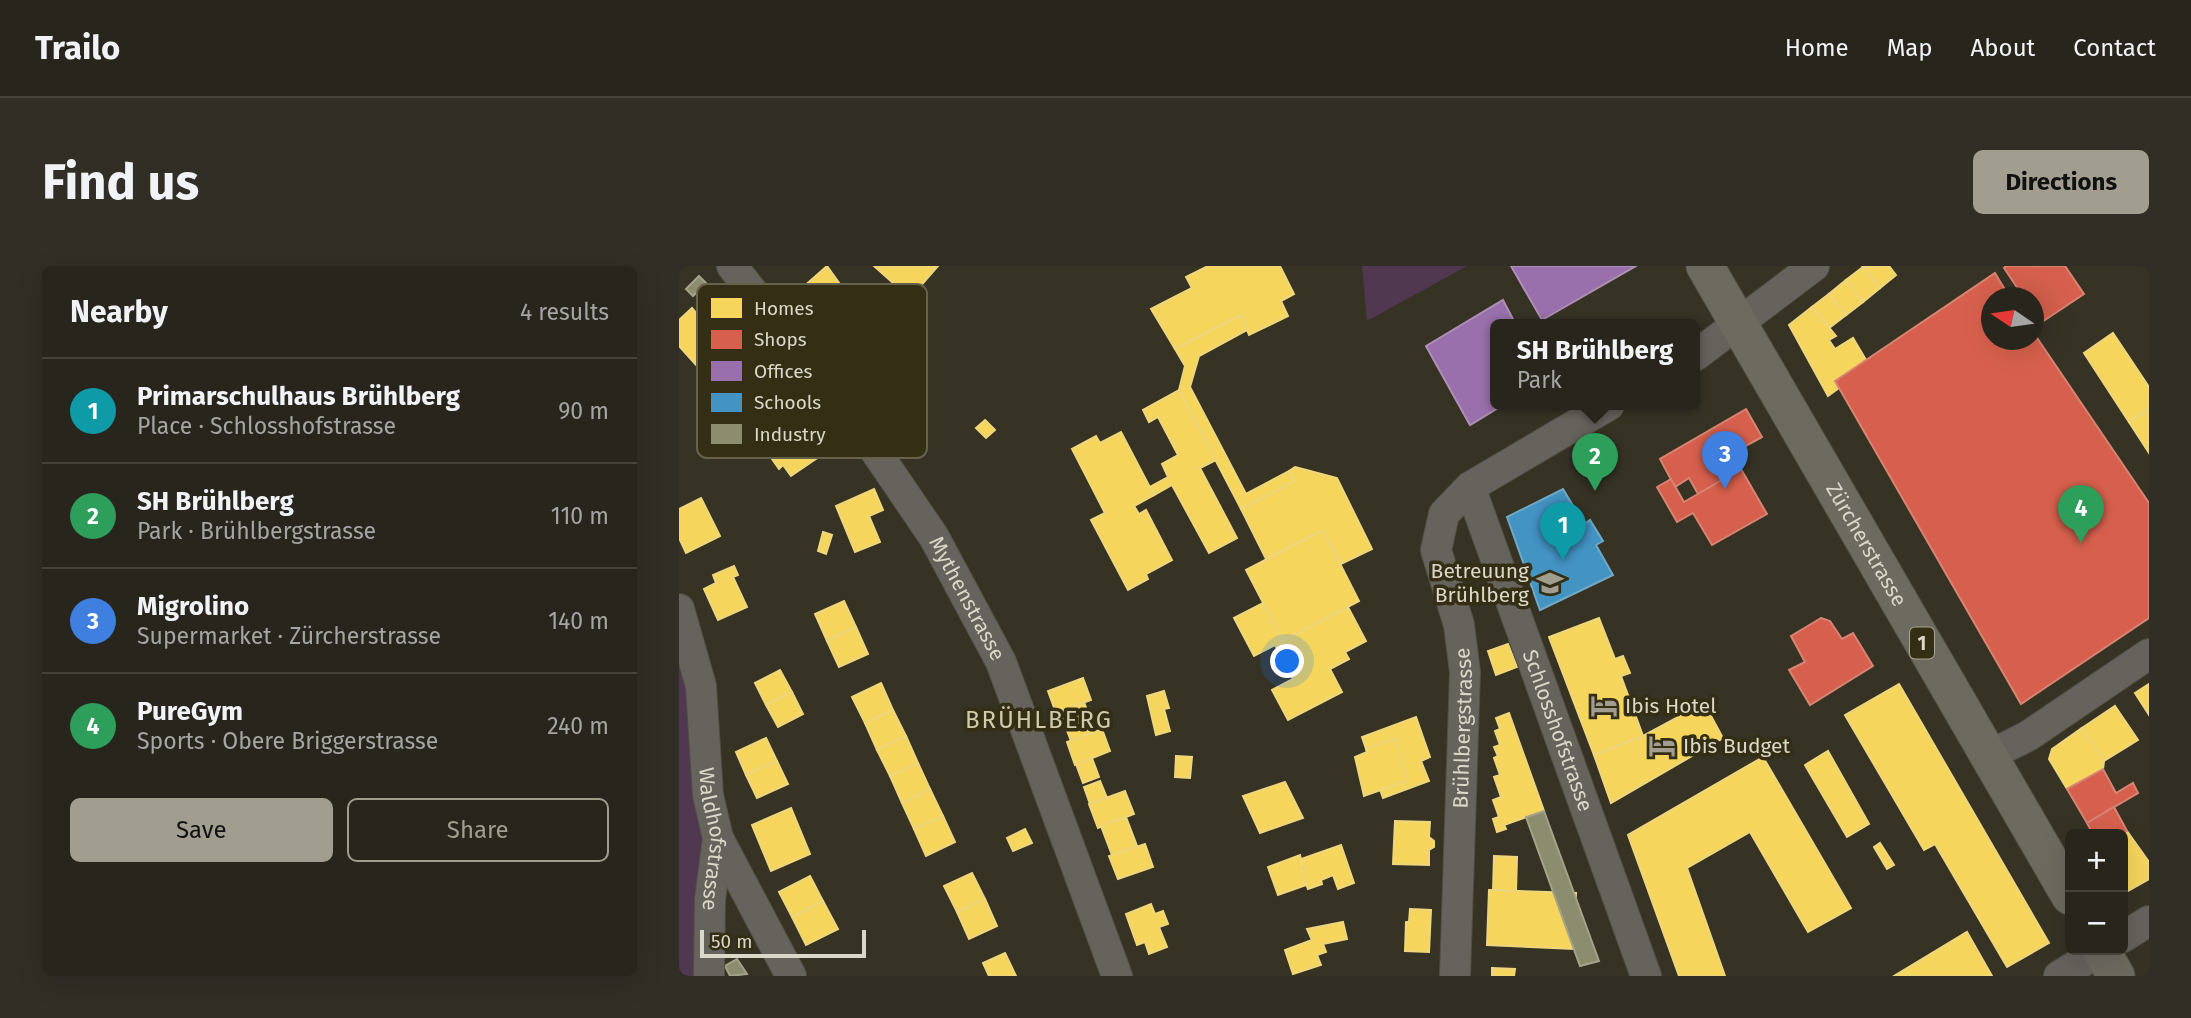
<!DOCTYPE html>
<html lang="en">
<head>
<meta charset="utf-8">
<style>
	:root { --surface:#28261c; --page:#302e25; --text:#f1f3f6; --muted:#a5a5a3; --line:#44433b; --accent:#a19e90 }
	body { margin:0; font-family:"Fira Sans",sans-serif; background:var(--page); color:var(--text) }
	.controls { position:absolute; right:21px; bottom:21px; display:grid; overflow:hidden; border-radius:10px; box-shadow:0 7px 28px #0002 }
	.controls button { width:63px; height:63px; display:grid; place-items:center; padding:0; border:0; border-bottom:2px solid var(--line); background:var(--surface); color:var(--text); font:35px sans-serif }
	.compass { position:absolute; left:1302px; top:21px; width:63px; height:63px; border-radius:50%; background:var(--surface); box-shadow:0 7px 28px #0002; rotate:283deg }
	.scale { position:absolute; left:21px; bottom:18px; width:166px; box-sizing:border-box; padding-left:7px; border:4px solid #dbd8c9; border-top:0; font-size:19px; line-height:24px; white-space:nowrap; color:#dbd8c9; -webkit-text-stroke:5px #332e14; paint-order:stroke }
	.you { position:absolute; left:609px; top:396px; width:24px; height:24px; margin:-18px; border:5px solid #fff; border-radius:50%; background:#1a73e8; box-shadow:0 0 0 10px #1a73e833 }
	.badge { display:grid; place-items:center; width:46px; height:46px; border-radius:50%; background:var(--accent); color:#fff; font-size:23px; font-weight:700 }
	.pin { position:absolute; translate:-50% -58px; filter:drop-shadow(0 2px 4px #0008) }
	.pin::after { content:''; position:absolute; top:37px; width:24px; height:21px; background:inherit; clip-path:polygon(0 0,100% 0,50% 100%) }
	.popup { position:absolute; left:811px; top:53px; width:210px; height:91px; box-sizing:border-box; display:grid; place-content:center; border-radius:10px; background:var(--surface); filter:drop-shadow(0 2px 5px #0005); font-size:23px; white-space:nowrap; color:var(--muted) }
	.popup b { font-size:26px; color:var(--text) }
	.popup::after { content:''; position:absolute; left:50%; top:100%; margin-left:-14px; border:14px solid transparent; border-top-color:var(--surface) }
	.list { margin:0; padding:0; list-style:none }
	h2 { display:flex; justify-content:space-between; align-items:center; height:91px; margin:0; padding:0 28px; font-size:30px }
	h2 small { font-size:23px; font-weight:400; color:var(--muted) }
	.list li { display:grid; grid-template-columns:46px 1fr auto; gap:21px; align-items:center; box-sizing:border-box; height:105px; padding:0 28px; border-top:2px solid var(--line) }
	.list b { display:block; font-size:26px; white-space:nowrap }
	.list p { margin:0; font-size:23px; white-space:nowrap; color:var(--muted) }
	.list em { font-size:23px; font-style:normal; color:var(--muted) }
	.actions { display:flex; gap:14px; padding:21px 28px }
	.actions a { flex:1; padding:16px 0; border:2px solid var(--accent); border-radius:10px; text-align:center; font-size:24px; color:var(--accent) }
	.actions .main { background:var(--accent); color:#111 }
	.map { position:relative; flex:none; width:1470px; height:710px; overflow:hidden; border-radius:10px }
	header { display:flex; align-items:center; gap:42px; box-sizing:border-box; height:98px; padding:0 35px; background:var(--surface); border-bottom:2px solid var(--line) }
	header strong { font-size:33px }
	nav { display:flex; gap:38px; margin-inline-start:auto; font-size:24px }
	.intro { display:flex; align-items:center; justify-content:space-between; box-sizing:border-box; height:168px; padding:0 42px }
	h1 { margin:0; font-size:49px }
	.button { padding:18px 32px; border-radius:10px; background:var(--accent); color:#111; font-size:24px; font-weight:700 }
	main { display:flex; gap:42px; padding:0 42px }
	aside { flex:1; background:var(--surface); border-radius:10px; box-shadow:0 7px 28px #0002 }
	.map>svg:first-child { display:block }
	.green { fill:#503950 }
	.homes { fill:#f6d55c; stroke:#eed67d; stroke-width:2 }
	.shops { fill:#d6604d; stroke:#d88472; stroke-width:2 }
	.offices { fill:#9970ab; stroke:#ad8fb4; stroke-width:2 }
	.schools { fill:#4393c3; stroke:#71a8c5; stroke-width:2 }
	.industry { fill:#8c8c6e; stroke:#a4a389; stroke-width:2 }
	.lines { fill:none; stroke-linecap:round; stroke-linejoin:round }
	.minor-casing { stroke:#525044; stroke-width:32 }
	.major-casing { stroke:#525044; stroke-width:39 }
	.minor { stroke:#65635b; stroke-width:30 }
	.major { stroke:#6d6a60; stroke-width:37 }
	.labels { text-anchor:middle; dominant-baseline:central; stroke-width:7; stroke-linejoin:round; paint-order:stroke }
	.shield { fill:#332e14; stroke:#a9a593; stroke-width:2 }
	.shield-label { font-size:19px; font-weight:bold; fill:#dbd8c9 }
	.street-label { font-size:21px; fill:#dbd8c9; stroke:#332e14 }
	.poi-label { font-size:21px; fill:#dbd8c9; stroke:#332e14; text-anchor:start }
	.quarter-label { font-size:24px; letter-spacing:2px; fill:#d1cbac; stroke:#332e14 }
	.key { fill:#332e14; stroke:#65614a; stroke-width:2 }
	.key-label { font-size:19px; fill:#dbd8c9 }
</style>
</head>
<body>
<header>
<strong>Trailo</strong>
<nav><a>Home</a><a>Map</a><a>About</a><a>Contact</a></nav>
</header>
<div class="intro"><h1>Find us</h1><a class="button">Directions</a></div>
<main>
<aside>
<h2>Nearby<small>4 results</small></h2>
<ul class="list">
<li><span class="badge" style="background:#0f9aa8">1</span><div><b>Primarschulhaus Brühlberg</b><p>Place · Schlosshofstrasse</p></div><em>90 m</em></li>
<li><span class="badge" style="background:#2e9e5b">2</span><div><b>SH Brühlberg</b><p>Park · Brühlbergstrasse</p></div><em>110 m</em></li>
<li><span class="badge" style="background:#3f7fe0">3</span><div><b>Migrolino</b><p>Supermarket · Zürcherstrasse</p></div><em>140 m</em></li>
<li><span class="badge" style="background:#2e9e5b">4</span><div><b>PureGym</b><p>Sports · Obere Briggerstrasse</p></div><em>240 m</em></li>
</ul>
<div class="actions"><a class="main">Save</a><a>Share</a></div>
</aside>
<div class="map">
<svg width="1470" height="710" viewBox="0 0 1470 710">
	<rect width="100%" height="100%" fill="#363325"/>
	<g class="green">
		<polygon points="683,0 788,0 688,55"/>
		<polygon points="0,355 22,420 30,710 0,710"/>
	</g>
	<g class="homes">
		<polygon points="148,0 168,28 149,45 140,34 128,44 115,29"/>
		<polygon points="195,0 259,0 231,32"/>
		<polygon points="529,0 601,0 615,28 602,35 609,50 570,69 562,49 496,83 472,43 513,22 507,11"/>
		<polygon points="1210,0 1217,9 1201,22 1184,1"/>
		<polygon points="1184,1 1201,22 1184,36 1167,14"/>
		<polygon points="1167,14 1184,36 1167,49 1150,28"/>
		<polygon points="198,27 205,35 190,48 184,40"/>
		<polygon points="1150,28 1167,49 1150,62 1133,41"/>
		<polygon points="1133,41 1157,70 1150,74 1156,83 1174,72 1187,94 1156,115 1160,122 1149,130 1110,59"/>
		<polygon points="13,42 22,53 25,50 39,65 35,68 44,78 19,101 0,80 0,54"/>
		<polygon points="562,49 568,64 520,90 511,121 567,228 610,205 616,215 562,243 500,124 506,100 496,83"/>
		<polygon points="182,57 185,61 188,58 200,74 197,77 200,82 174,103 155,79"/>
		<polygon points="1434,67 1470,121 1470,143 1450,156 1405,87"/>
		<polygon points="61,96 82,118 79,121 90,136 56,161 27,121"/>
		<polygon points="500,124 537,194 521,202 558,272 530,287 493,219 475,229 471,221 489,211 483,198 499,189 479,151 470,156 464,144"/>
		<polygon points="1470,143 1470,187 1450,156"/>
		<polygon points="131,150 140,162 136,164 150,184 112,210 104,199 100,203 91,190 96,187 90,178"/>
		<polygon points="306,154 316,164 307,172 297,162"/>
		<polygon points="442,166 475,229 455,240 460,248 467,244 493,294 467,308 469,313 449,324 412,254 426,247 393,183 417,170 421,177"/>
		<polygon points="616,201 658,212 693,283 662,298 644,264 587,293 562,243 616,215 610,205"/>
		<polygon points="195,223 204,244 190,250 201,276 176,286 157,240"/>
		<polygon points="22,232 41,270 7,287 0,272 0,243"/>
		<polygon points="644,264 680,335 604,375 567,304"/>
		<polygon points="144,266 153,269 147,288 139,285"/>
		<polygon points="55,300 59,309 54,311 68,341 39,354 25,323 37,317 34,309"/>
		<polygon points="165,335 177,361 148,375 136,348"/>
		<polygon points="584,337 604,375 669,341 687,375 666,386 670,393 651,403 663,426 609,454 593,424 614,413 596,379 575,390 555,352"/>
		<polygon points="920,352 936,393 944,390 951,407 942,410 964,470 915,489 870,371"/>
		<polygon points="177,361 189,388 160,401 148,375"/>
		<polygon points="829,378 838,401 817,409 809,385"/>
		<polygon points="101,404 113,426 87,439 76,417"/>
		<polygon points="404,412 412,434 377,447 369,425"/>
		<polygon points="202,417 214,444 186,457 173,431"/>
		<polygon points="1220,418 1370,677 1328,701 1256,578 1245,584 1166,449"/>
		<polygon points="1470,418 1470,449 1456,427"/>
		<polygon points="485,425 490,442 485,443 491,465 477,469 468,430"/>
		<polygon points="113,426 124,448 99,461 87,439"/>
		<polygon points="405,436 416,466 392,475 381,446"/>
		<polygon points="1025,437 1044,472 932,537 915,489 964,470"/>
		<polygon points="1436,440 1459,474 1425,495 1403,462"/>
		<polygon points="214,444 227,470 198,484 186,457"/>
		<polygon points="830,447 865,545 825,559 827,563 818,566 814,553 820,551 814,534 822,531 815,511 821,509 815,492 819,490 815,481 821,479 816,465 821,463 817,452"/>
		<polygon points="737,451 751,491 742,495 750,515 704,532 683,471"/>
		<polygon points="1403,462 1425,495 1424,503 1388,523 1370,493 1373,483"/>
		<polygon points="423,463 431,485 396,499 388,476"/>
		<polygon points="227,470 239,497 211,510 198,484"/>
		<polygon points="87,472 98,495 67,509 57,486"/>
		<polygon points="717,472 727,515 685,530 676,491 688,486 687,483"/>
		<polygon points="1149,485 1190,558 1168,571 1126,499"/>
		<polygon points="497,490 513,491 511,512 496,511"/>
		<polygon points="1084,491 1172,642 1129,666 1071,566 1008,602 1046,710 1000,710 949,569"/>
		<polygon points="413,492 420,511 404,517 397,498"/>
		<polygon points="98,495 109,518 78,532 67,509"/>
		<polygon points="239,497 251,523 223,537 211,510"/>
		<polygon points="421,515 428,532 411,538 405,521"/>
		<polygon points="606,516 624,552 581,567 564,530"/>
		<polygon points="251,523 264,550 235,563 223,537"/>
		<polygon points="446,525 455,548 419,562 410,538"/>
		<polygon points="112,542 131,588 92,605 73,559"/>
		<polygon points="264,550 276,576 247,590 235,563"/>
		<polygon points="447,551 458,580 433,589 422,560"/>
		<polygon points="716,555 751,556 750,571 755,575 755,581 750,584 750,599 714,598"/>
		<polygon points="346,563 353,577 334,585 328,572"/>
		<polygon points="1448,565 1470,596 1470,613 1447,626 1444,620 1443,568"/>
		<polygon points="1201,577 1215,599 1208,603 1195,581"/>
		<polygon points="466,578 474,601 439,613 430,590"/>
		<polygon points="662,579 675,617 659,623 654,609 642,614 643,618 629,623 622,605 626,604 622,593"/>
		<polygon points="621,589 627,619 599,629 589,601"/>
		<polygon points="815,590 838,591 837,625 814,624"/>
		<polygon points="293,607 306,633 278,646 265,620"/>
		<polygon points="131,610 144,635 113,651 100,626"/>
		<polygon points="810,624 897,627 895,683 808,679"/>
		<polygon points="306,633 318,660 290,673 278,646"/>
		<polygon points="144,635 159,663 127,679 113,651"/>
		<polygon points="472,638 476,648 484,645 489,658 480,661 488,681 470,688 466,676 458,679 447,648"/>
		<polygon points="731,643 752,644 750,686 726,685 727,656 730,656"/>
		<polygon points="664,656 668,673 644,678 647,686 638,689 642,699 614,708 606,684 633,674 628,663"/>
		<polygon points="1288,666 1313,710 1215,710"/>
		<polygon points="326,687 337,710 310,710 304,697"/>
		<polygon points="813,702 836,703 835,710 813,710"/>
	</g>
	<g class="shops">
		<polygon points="1327,0 1386,0 1405,28 1354,62 1354,32 1345,32 1325,2"/>
		<polygon points="1316,7 1331,32 1312,32 1312,74 1354,74 1354,66 1470,237 1470,352 1342,438 1156,115"/>
		<polygon points="1067,143 1083,171 1052,188 1061,204 1019,228 1010,212 996,221 981,193"/>
		<polygon points="1062,203 1088,248 1033,279 1014,247 998,256 978,221 992,213 1005,236"/>
		<polygon points="1142,352 1151,355 1163,373 1174,367 1194,400 1131,439 1110,404 1126,396 1112,370"/>
		<polygon points="1424,503 1437,527 1454,517 1459,527 1408,557 1388,523"/>
		<polygon points="1435,541 1448,565 1443,568 1414,568 1408,557"/>
	</g>
	<g class="offices">
		<polygon points="832,0 957,0 863,54"/>
		<polygon points="824,34 837,59 816,59 816,139 824,139 791,159 747,80"/>
	</g>
	<polygon class="schools" points="884,223 905,258 911,254 924,275 917,279 934,309 861,344 828,251"/>
	<g class="industry">
		<polygon points="20,10 27,17 14,30 7,23"/>
		<polygon points="865,545 920,695 901,700 847,551"/>
		<polygon points="58,693 68,708 51,710 46,700"/>
	</g>
	<g class="lines">
		<defs>
			<g id="minor">
				<path id="s1" d="M 53,0 L 178,158 L 255,271 L 322,396 L 438,710"/>
				<polyline points="1016,90 1135,0"/>
				<path id="s2" d="M 791,221 L 967,710"/>
				<path id="s3" d="M 0,343 L 22,420 L 29,529 L 39,572 L 31,633 L 30,710"/>
				<polyline points="1309,490 1349,470 1470,388"/>
				<polyline points="39,572 112,710"/>
				<polyline points="1444,671 1470,655"/>
				<path id="s4" d="M 776,710 L 786,406 L 780,359 L 757,284 L 765,248 L 791,221 L 930,139"/>
				<polyline points="1380,710 1423,684"/>
			</g>
			<g id="major">
				<path id="s5" d="M 1026,0 L 1391,630"/>
				<polyline points="1422,684 1437,710"/>
			</g>
		</defs>
		<use href="#minor" class="minor-casing"/>
		<use href="#major" class="major-casing"/>
		<use href="#minor" class="minor"/>
		<use href="#major" class="major"/>
	</g>
	<defs>
		<symbol id="school-bare" viewBox="-9 -9 18 18"><path d="M0-5L7-2L0 1L-7-2ZM-4 1L0 2.5L4 1V4Q0 6-4 4Z" fill="#a19e90" stroke="#332e14" stroke-width="2.5" paint-order="stroke"/></symbol>
		<symbol id="hotel-bare" viewBox="-9 -9 18 18"><path d="M-6-4.5h1.5V1H6V5H4.5V3h-9V5H-6ZM-4 0a1.8 1.8 0 1 1 3.6 0ZM.5 0V-2.5h3Q6-2.5 6 0Z" fill="#a19e90" stroke="#332e14" stroke-width="2.5" paint-order="stroke"/></symbol>
	</defs>
	<g fill-rule="evenodd">
		<use href="#school-bare" x="852" y="298" width="38" height="38"/>
		<use href="#hotel-bare" x="906" y="421" width="38" height="38"/>
		<use href="#hotel-bare" x="964" y="461" width="38" height="38"/>
	</g>
	<g class="labels">
		<rect class="shield" x="1231" y="361.5" width="24" height="31" rx="5"/>
		<g class="shield-label">
			<text x="1243" y="377">1</text>
		</g>
		<g class="street-label">
			<text stroke="none"><textPath href="#s5" startOffset="322">Zürcherstrasse</textPath></text>
			<text stroke="none"><textPath href="#s1" startOffset="408">Mythenstrasse</textPath></text>
			<text stroke="none"><textPath href="#s4" startOffset="248">Brühlbergstrasse</textPath></text>
			<text stroke="none"><textPath href="#s2" startOffset="259">Schlosshofstrasse</textPath></text>
			<text stroke="none"><textPath href="#s3" startOffset="234">Waldhofstrasse</textPath></text>
		</g>
		<g class="poi-label">
			<text x="850" y="305" text-anchor="end">Betreuung<tspan x="850" dy="24">Brühlberg</tspan></text>
			<text x="946" y="440">Ibis Hotel</text>
			<text x="1004" y="480">Ibis Budget</text>
		</g>
		<g class="quarter-label">
			<text x="360" y="454">BRÜHLBERG</text>
		</g>
	</g>
	<rect x="18" y="18" width="230" height="174" rx="10" class="key"/>
	<rect x="32" y="32" width="31" height="20" fill="#f6d55c"/>
	<rect x="32" y="64" width="31" height="19" fill="#d6604d"/>
	<rect x="32" y="95" width="31" height="20" fill="#9970ab"/>
	<rect x="32" y="127" width="31" height="19" fill="#4393c3"/>
	<rect x="32" y="158" width="31" height="20" fill="#8c8c6e"/>
	<g class="key-label">
		<text x="75" y="49">Homes</text>
		<text x="75" y="80">Shops</text>
		<text x="75" y="112">Offices</text>
		<text x="75" y="143">Schools</text>
		<text x="75" y="175">Industry</text>
	</g>
</svg>
<div class="controls">
<button>+</button>
<button>−</button>
</div>
<svg class="compass" viewBox="-18 -18 36 36"><path d="M0-13l5 13h-10z" fill="#e53935"/><path d="M0 13l5-13h-10z" fill="#a5a5a3"/></svg>
<div class="scale">50 m</div>
<div class="you"></div>
<div class="pin badge" style="left:884px;top:294px;background:#0f9aa8">1</div>
<div class="pin badge" style="left:916px;top:225px;background:#2e9e5b">2</div>
<div class="popup"><b>SH Brühlberg</b>Park</div>
<div class="pin badge" style="left:1046px;top:223px;background:#3f7fe0">3</div>
<div class="pin badge" style="left:1402px;top:277px;background:#2e9e5b">4</div>
</div>
</main>
</body>
</html>
